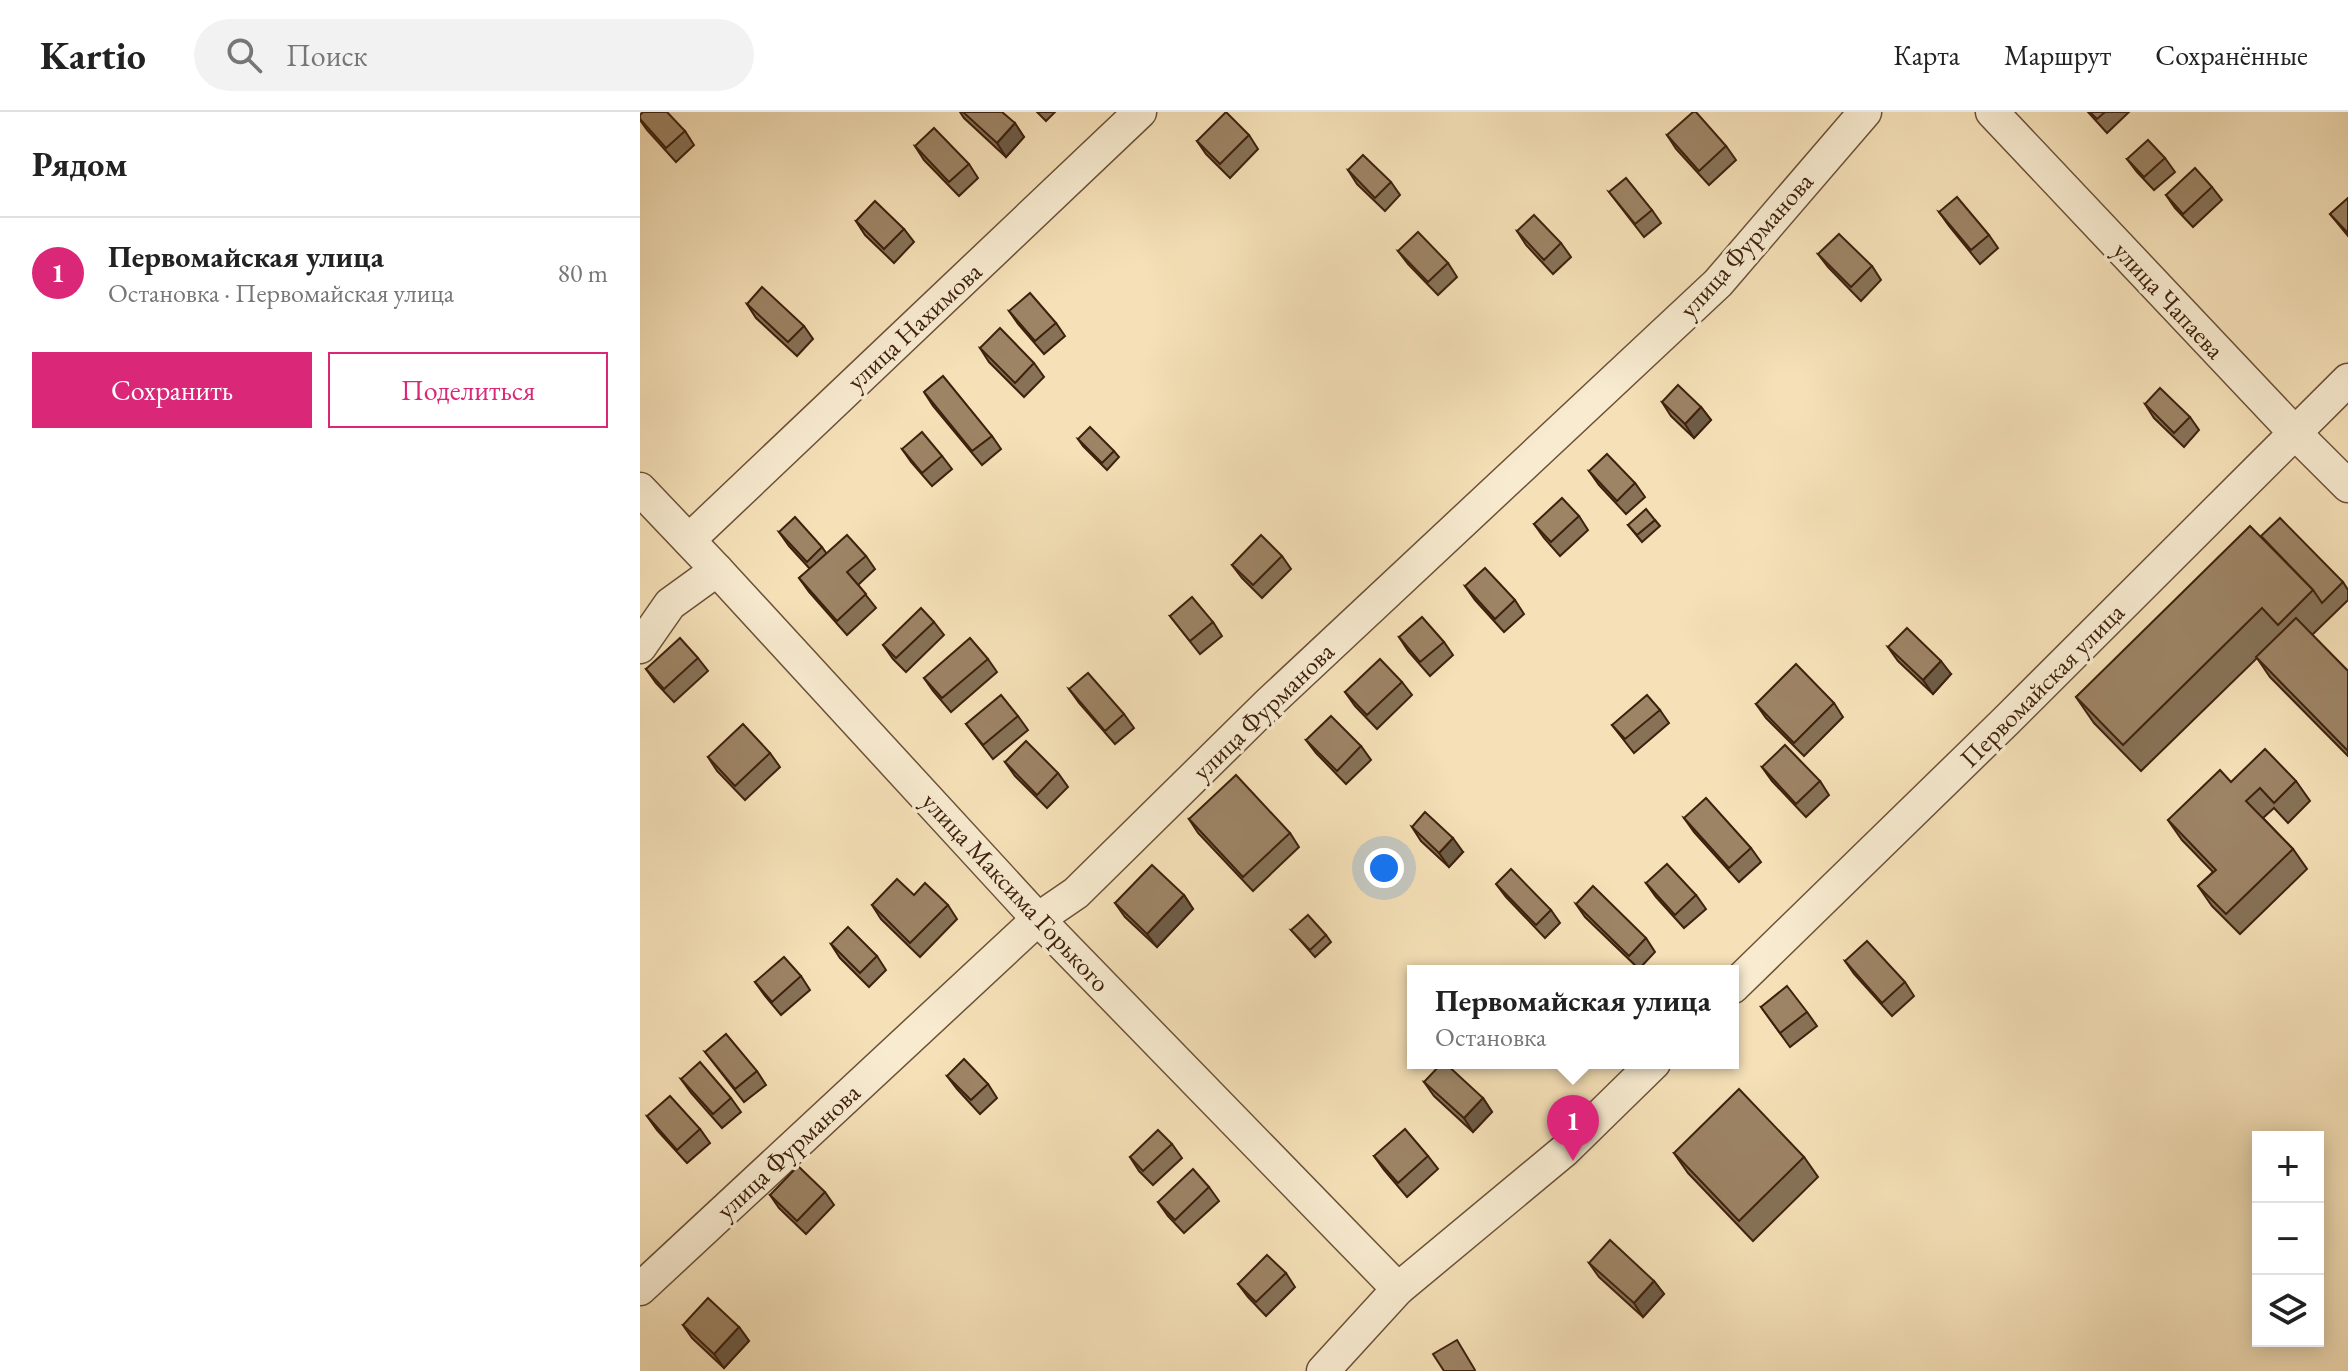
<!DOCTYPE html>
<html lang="ru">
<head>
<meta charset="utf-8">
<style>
	:root { --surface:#fff; --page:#f2f2f2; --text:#222; --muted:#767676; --line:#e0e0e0; --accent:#db2777 }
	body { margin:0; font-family:"EB Garamond",serif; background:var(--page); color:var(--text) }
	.controls { position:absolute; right:24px; bottom:24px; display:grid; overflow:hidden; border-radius:0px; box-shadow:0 4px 20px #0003 }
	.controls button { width:72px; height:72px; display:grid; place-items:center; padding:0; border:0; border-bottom:2px solid var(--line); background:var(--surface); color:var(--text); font:40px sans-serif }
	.you { position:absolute; left:744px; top:756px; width:28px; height:28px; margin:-20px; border:6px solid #fff; border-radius:50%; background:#1a73e8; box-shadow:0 0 0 12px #1a73e833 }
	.badge { display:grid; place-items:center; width:52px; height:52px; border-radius:50%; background:var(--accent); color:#fff; font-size:26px; font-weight:700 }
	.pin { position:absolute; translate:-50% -66px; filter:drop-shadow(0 2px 4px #0008) }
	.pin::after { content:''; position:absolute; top:42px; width:28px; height:24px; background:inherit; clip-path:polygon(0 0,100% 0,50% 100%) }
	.popup { position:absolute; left:767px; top:853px; width:332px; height:104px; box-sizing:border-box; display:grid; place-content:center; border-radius:0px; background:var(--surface); filter:drop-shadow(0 2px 6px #0005); font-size:26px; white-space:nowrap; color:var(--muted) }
	.popup b { font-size:30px; color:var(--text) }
	.popup::after { content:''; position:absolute; left:50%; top:100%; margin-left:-16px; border:16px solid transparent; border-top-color:var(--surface) }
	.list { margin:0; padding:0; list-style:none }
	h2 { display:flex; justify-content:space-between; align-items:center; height:104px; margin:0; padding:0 32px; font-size:34px }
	h2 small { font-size:26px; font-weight:400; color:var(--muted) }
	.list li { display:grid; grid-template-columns:52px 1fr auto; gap:24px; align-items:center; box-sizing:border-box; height:112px; padding:0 32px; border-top:2px solid var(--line) }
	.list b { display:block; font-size:30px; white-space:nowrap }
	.list p { margin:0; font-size:26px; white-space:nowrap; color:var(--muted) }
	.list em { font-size:26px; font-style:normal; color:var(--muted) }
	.actions { display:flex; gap:16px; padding:24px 32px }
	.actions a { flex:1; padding:18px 0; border:2px solid var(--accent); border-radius:0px; text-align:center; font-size:28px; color:var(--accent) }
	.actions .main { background:var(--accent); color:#fff }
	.icon { flex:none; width:44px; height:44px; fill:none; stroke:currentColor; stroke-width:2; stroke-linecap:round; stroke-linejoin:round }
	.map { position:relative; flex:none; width:1708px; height:1259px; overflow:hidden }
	header { display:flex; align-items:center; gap:48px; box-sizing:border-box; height:112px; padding:0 40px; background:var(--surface); border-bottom:2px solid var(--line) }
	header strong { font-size:38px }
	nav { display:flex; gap:44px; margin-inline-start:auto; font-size:28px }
	.search { width:560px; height:72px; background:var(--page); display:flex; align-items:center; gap:20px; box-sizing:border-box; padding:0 28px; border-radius:44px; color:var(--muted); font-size:30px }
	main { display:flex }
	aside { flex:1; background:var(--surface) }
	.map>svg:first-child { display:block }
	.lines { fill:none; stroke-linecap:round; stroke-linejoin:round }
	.street-casing { stroke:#6c5138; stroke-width:35 }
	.street { stroke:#f8ebd0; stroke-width:32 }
	.wall { fill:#877257; stroke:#3e210d; stroke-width:2 }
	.shaded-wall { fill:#6e5c47; stroke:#3e210d; stroke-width:2 }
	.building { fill:#9d8465; stroke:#3e210d; stroke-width:2 }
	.labels { text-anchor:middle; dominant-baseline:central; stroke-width:7; stroke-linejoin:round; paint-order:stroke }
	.street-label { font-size:26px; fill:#3e210d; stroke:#f8ebd0 }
</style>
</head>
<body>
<header>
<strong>Kartio</strong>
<div class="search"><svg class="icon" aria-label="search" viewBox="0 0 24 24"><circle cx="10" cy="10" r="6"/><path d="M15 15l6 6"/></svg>Поиск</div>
<nav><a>Карта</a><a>Маршрут</a><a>Сохранённые</a></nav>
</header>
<main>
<aside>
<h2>Рядом<small></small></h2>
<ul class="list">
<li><span class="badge">1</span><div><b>Первомайская улица</b><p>Остановка · Первомайская улица</p></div><em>80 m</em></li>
</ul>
<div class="actions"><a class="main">Сохранить</a><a>Поделиться</a></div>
</aside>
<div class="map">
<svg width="1708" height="1259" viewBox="0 0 1708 1259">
	<rect width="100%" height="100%" fill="#f5e0b7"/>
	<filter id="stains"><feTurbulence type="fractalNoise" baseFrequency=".0025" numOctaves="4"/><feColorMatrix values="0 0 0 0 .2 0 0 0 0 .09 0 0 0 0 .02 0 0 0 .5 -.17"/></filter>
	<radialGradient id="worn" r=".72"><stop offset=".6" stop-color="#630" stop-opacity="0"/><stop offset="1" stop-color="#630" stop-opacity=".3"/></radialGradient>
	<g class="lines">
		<defs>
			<g id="street">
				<polyline points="1352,0 1656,322 1708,374"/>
				<polyline points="0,377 77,458 398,807 758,1177"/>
				<polyline points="49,428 500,0"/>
				<polyline points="0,535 30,492 77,458"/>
				<polyline points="1093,875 1366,609 1708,268"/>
				<polyline points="0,1177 398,807 436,781 629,591 1078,171 1225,0"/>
				<polyline points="683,1259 758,1177 924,1039 1014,951"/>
			</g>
		</defs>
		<use href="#street" class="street-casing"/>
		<use href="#street" class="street"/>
	</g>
	<g class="wall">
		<polygon points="320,0 362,0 384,25 366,45 324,6"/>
		<polygon points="397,0 415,0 406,9"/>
		<polygon points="1448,0 1489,0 1467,21"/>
		<polygon points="0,8 45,19 54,33 36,50 7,18"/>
		<polygon points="609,23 618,37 590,66 566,42 557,29"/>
		<polygon points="1027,23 1086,34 1096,48 1069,73 1036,37"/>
		<polygon points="275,34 329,52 338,66 319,84 284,48"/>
		<polygon points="1525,46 1535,60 1514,78 1497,60 1487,47"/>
		<polygon points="708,58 751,70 760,83 745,99 717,72"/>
		<polygon points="1572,75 1582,88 1553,115 1535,96 1526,83"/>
		<polygon points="969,80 1012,98 1021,111 1004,125"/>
		<polygon points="1708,86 1708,124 1690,102"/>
		<polygon points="1299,100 1349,123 1358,136 1340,152 1309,114"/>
		<polygon points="216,109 264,117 274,130 254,151 225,123"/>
		<polygon points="877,119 921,131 931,145 913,162 886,133"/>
		<polygon points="758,139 808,151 817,165 798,183 768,152"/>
		<polygon points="1178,142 1232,154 1241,168 1221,189 1188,155"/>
		<polygon points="107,192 164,214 173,227 157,244 116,206"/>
		<polygon points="369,199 416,211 425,224 404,242 378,212"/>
		<polygon points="340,236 394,251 404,265 384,285 349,250"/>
		<polygon points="284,280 352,324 361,337 342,353 293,294"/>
		<polygon points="1022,290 1061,295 1071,308 1054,326 1031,304"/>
		<polygon points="1505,292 1550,305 1559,318 1544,335 1514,306"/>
		<polygon points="438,327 474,339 479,345 467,358 443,334"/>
		<polygon points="262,337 302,344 312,357 292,374 271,350"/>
		<polygon points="949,359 995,371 1005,385 986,402 959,373"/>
		<polygon points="939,404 948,418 920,444 904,426 894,412"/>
		<polygon points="1015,408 1020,414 1002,430 988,413"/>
		<polygon points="139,420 182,435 187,442 226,444 235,457 218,473 236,496 207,523 169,480 159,466 170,457 149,434"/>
		<polygon points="1621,424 1703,470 1708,478 1708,488 1672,523 1708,559 1708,644 1630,565 1617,546 1501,659 1454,611 1436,585"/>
		<polygon points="642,444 651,457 622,486 602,466 592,453"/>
		<polygon points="825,474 875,488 884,502 864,520 835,488"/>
		<polygon points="530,504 573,510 582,524 560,542"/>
		<polygon points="294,510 304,523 266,560 253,547 243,533"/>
		<polygon points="759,525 804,530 813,543 790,564 768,539"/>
		<polygon points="1248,535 1311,562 1293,582 1258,549"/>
		<polygon points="58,546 68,559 34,590 16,571 6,557"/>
		<polygon points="348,547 357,560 311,600 293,579 284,566"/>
		<polygon points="762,570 772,583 737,617 715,594 705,580"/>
		<polygon points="429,577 484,602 494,616 475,632 439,591"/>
		<polygon points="1194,591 1203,605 1164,644 1126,606 1116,592"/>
		<polygon points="1020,598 1029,611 994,641 972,613"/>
		<polygon points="378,604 388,618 353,647 326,612"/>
		<polygon points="666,628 721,634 731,648 706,672 676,641"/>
		<polygon points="130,641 140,655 105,688 77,659 68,645"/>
		<polygon points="365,650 418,661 428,675 407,696 375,664"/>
		<polygon points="1122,655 1180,669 1189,683 1166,705 1132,669"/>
		<polygon points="1656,669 1670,689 1648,711 1634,696 1623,706 1653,737 1667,757 1600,822 1572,794 1558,774 1573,760 1542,728 1528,708 1591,670"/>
		<polygon points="1044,706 1111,736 1121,750 1099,770 1054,720"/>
		<polygon points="549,707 650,721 659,735 613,779 558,721"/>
		<polygon points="772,715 823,740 809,755 781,729"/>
		<polygon points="1006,771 1056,783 1066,797 1044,816 1016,785"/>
		<polygon points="856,772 911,798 920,811 905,826 866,785"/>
		<polygon points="274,783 308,793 317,807 280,845 241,807 232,793"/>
		<polygon points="544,783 553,797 517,835 485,805 475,791"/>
		<polygon points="936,792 1006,826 1015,840 999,857 945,805"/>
		<polygon points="651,818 686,823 691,830 675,845"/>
		<polygon points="191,832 237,844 246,858 229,875 200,846"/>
		<polygon points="1205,849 1265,870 1274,884 1252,904 1214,862"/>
		<polygon points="161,864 170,878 141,903 125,884 115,870"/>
		<polygon points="1121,895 1167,900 1177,914 1150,935"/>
		<polygon points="65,940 117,959 126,973 104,990"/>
		<polygon points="307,964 348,972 357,986 340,1002 317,977"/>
		<polygon points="41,967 91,986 101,1000 82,1016 51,981"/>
		<polygon points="784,970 843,986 852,1000 833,1020 794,984"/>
		<polygon points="7,1004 60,1017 70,1031 47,1051 17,1018"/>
		<polygon points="532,1032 542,1046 513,1073 499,1059 490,1045"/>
		<polygon points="1034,1041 1164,1045 1178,1065 1113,1129 1048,1061"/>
		<polygon points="734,1044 788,1044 798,1057 767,1085 744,1058"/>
		<polygon points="569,1075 579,1089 544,1121 528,1104 518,1090"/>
		<polygon points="185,1080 194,1093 166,1122 139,1096 130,1083"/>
		<polygon points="949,1151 1014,1169 1024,1182 1003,1205 959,1165"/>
		<polygon points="646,1161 655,1175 626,1204 608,1185 598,1172"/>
		<polygon points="43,1213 99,1215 109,1229 84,1256 52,1226"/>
	</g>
	<g class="shaded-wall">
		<polygon points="375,11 384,25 366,45 357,31"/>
		<polygon points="1061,295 1071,308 1054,326 1045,312"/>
		<polygon points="1301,549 1311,562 1293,582 1283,568"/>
		<polygon points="813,726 823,740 809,755 799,741"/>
		<polygon points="544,783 553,797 517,835 507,822"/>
		<polygon points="843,986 852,1000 833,1020 824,1006"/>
		<polygon points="1014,1169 1024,1182 1003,1205 994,1191"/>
		<polygon points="99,1215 109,1229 84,1256 74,1242"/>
	</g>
	<g class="building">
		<polygon points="3,0 27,0 45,19 26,36 0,7 0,3"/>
		<polygon points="323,0 362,0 375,11 357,31"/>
		<polygon points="586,0 609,23 580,52 557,29"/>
		<polygon points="1053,0 1056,0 1086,34 1059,59 1027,23"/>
		<polygon points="1450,0 1465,0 1457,7"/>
		<polygon points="294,16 329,52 309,70 275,34"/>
		<polygon points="1508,28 1525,46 1504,65 1487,47"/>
		<polygon points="723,43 751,70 735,86 708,58"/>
		<polygon points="1555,56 1572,75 1543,102 1526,83"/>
		<polygon points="986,66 1012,98 995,112 969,80"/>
		<polygon points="1317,85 1349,123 1331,138 1299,100"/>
		<polygon points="1708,86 1708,121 1690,102"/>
		<polygon points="235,89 264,117 244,137 216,109"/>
		<polygon points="894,103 921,131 904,148 877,119"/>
		<polygon points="778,120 808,151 788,170 758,139"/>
		<polygon points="1199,122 1232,154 1211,175 1178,142"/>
		<polygon points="122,175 164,214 148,230 107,192"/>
		<polygon points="390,181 416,211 395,229 369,199"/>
		<polygon points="360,216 394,251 375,271 340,236"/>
		<polygon points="303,264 352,324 332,339 284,280"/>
		<polygon points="1038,273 1061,295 1045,312 1022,290"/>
		<polygon points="1520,276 1550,305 1534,321 1505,292"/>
		<polygon points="450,315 474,339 462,351 438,327"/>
		<polygon points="282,320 302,344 282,361 262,337"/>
		<polygon points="967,342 995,371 977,389 949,359"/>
		<polygon points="922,386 939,404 911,430 894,412"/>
		<polygon points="1006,397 1015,408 997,423 988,413"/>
		<polygon points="155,405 182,435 167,450 139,420"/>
		<polygon points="1640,406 1703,470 1682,491 1673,478 1621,424"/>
		<polygon points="1610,414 1673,478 1638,513 1622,496 1483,633 1436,585"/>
		<polygon points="207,423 226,444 207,460 226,482 197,509 159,466"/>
		<polygon points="621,423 642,444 613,473 592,453"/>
		<polygon points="845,456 875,488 855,507 825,474"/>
		<polygon points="552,485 573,510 550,529 530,504"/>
		<polygon points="281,496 294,510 256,546 243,533"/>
		<polygon points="782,505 804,530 780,550 759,525"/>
		<polygon points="1656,506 1708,559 1708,639 1616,545"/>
		<polygon points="1267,516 1301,549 1283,568 1248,535"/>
		<polygon points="40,526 58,546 24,577 6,557"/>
		<polygon points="330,526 348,547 302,586 284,566"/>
		<polygon points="740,547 762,570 727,603 705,580"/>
		<polygon points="1156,552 1194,591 1154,631 1116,592"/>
		<polygon points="448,561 484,602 465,619 429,577"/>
		<polygon points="361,583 378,604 343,633 326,612"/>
		<polygon points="1007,583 1020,598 985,627 972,613"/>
		<polygon points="691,604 721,634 697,659 666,628"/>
		<polygon points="103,612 130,641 95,674 68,645"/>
		<polygon points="386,629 418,661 397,683 365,650"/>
		<polygon points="1145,633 1180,669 1156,692 1122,655"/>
		<polygon points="1625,637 1656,669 1634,691 1620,676 1606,689 1653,737 1586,802 1558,774 1576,758 1528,708 1580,658 1591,670"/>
		<polygon points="596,663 650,721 603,765 549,707"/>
		<polygon points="1066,686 1111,736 1089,756 1044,706"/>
		<polygon points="785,700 813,726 799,741 772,715"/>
		<polygon points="1027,752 1056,783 1035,803 1006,771"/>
		<polygon points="512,753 544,783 507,822 475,791"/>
		<polygon points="871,757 911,798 896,813 856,772"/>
		<polygon points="257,767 274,783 285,771 308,793 270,831 232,793"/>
		<polygon points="953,774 1006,826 989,844 936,792"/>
		<polygon points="668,803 686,823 670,838 651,818"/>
		<polygon points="208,815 237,844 220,861 191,832"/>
		<polygon points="1227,829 1265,870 1242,891 1205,849"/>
		<polygon points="144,845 161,864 132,890 115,870"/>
		<polygon points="1147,874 1167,900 1140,921 1121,895"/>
		<polygon points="86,922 117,959 95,977 65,940"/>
		<polygon points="324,947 348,972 331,988 307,964"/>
		<polygon points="60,950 91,986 73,1002 41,967"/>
		<polygon points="802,951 805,951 843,986 824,1006 784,970"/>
		<polygon points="1099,977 1164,1045 1099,1109 1034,1041"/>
		<polygon points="30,984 60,1017 37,1038 7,1004"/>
		<polygon points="765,1017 788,1044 758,1071 734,1044"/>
		<polygon points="518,1018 532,1032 503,1059 490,1045"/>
		<polygon points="158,1054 185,1080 157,1109 130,1083"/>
		<polygon points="553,1057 569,1075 535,1108 518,1090"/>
		<polygon points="970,1128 1014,1169 994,1191 949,1151"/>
		<polygon points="627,1143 646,1161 616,1190 598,1172"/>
		<polygon points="68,1186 99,1215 74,1242 43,1213"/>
		<polygon points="817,1228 835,1258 834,1259 804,1259 793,1242"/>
	</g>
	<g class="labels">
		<g class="street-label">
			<text transform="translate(1106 133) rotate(-48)">улица Фурманова</text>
			<text transform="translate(1529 188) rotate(47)">улица Чапаева</text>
			<text transform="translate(274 214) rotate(-43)">улица Нахимова</text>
			<text transform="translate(1402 573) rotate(-45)">Первомайская улица</text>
			<text transform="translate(623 599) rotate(-44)">улица Фурманова</text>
			<text transform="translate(376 780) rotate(47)">улица Максима Горького</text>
			<text transform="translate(148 1039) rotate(-43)">улица Фурманова</text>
		</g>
	</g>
	<rect width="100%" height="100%" filter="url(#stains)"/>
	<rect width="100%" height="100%" fill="url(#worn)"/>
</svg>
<div class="controls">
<button>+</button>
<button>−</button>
<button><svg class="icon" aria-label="layers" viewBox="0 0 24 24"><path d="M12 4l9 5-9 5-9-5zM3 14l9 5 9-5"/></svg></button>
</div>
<div class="you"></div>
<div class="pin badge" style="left:933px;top:1049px">1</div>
<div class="popup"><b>Первомайская улица</b>Остановка</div>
</div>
</main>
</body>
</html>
